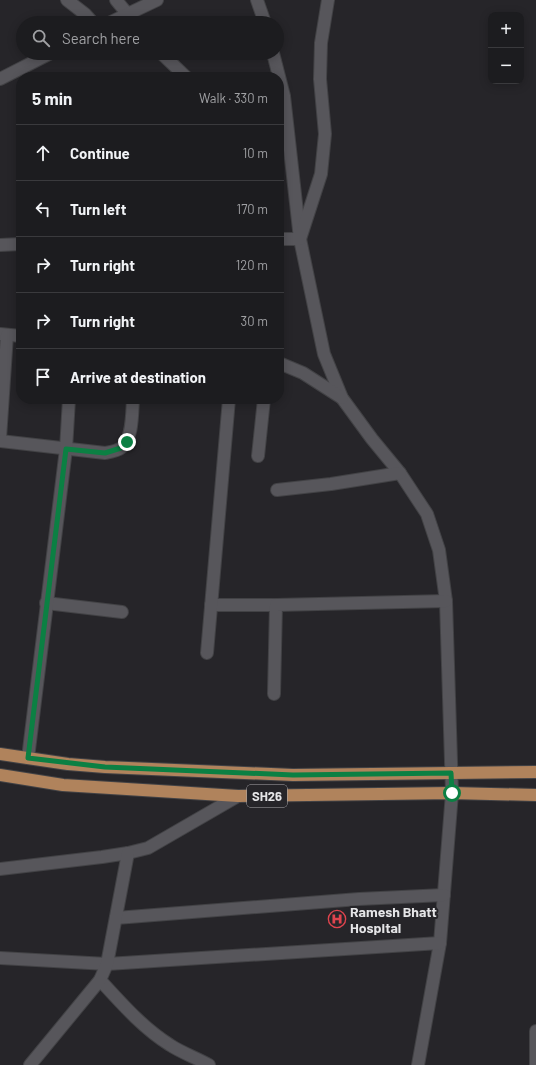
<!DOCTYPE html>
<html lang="en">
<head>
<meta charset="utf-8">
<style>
	:root { --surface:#1c1c1f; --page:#29292c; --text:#f1f3f6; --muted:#a0a1a4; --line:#3a3a3d }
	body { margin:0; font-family:Barlow,sans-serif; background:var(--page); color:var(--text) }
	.controls { position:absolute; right:12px; top:12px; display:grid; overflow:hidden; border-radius:8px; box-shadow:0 2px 10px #0003 }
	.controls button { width:36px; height:36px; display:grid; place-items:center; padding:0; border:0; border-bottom:1px solid var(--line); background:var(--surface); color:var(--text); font:20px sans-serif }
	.stop { position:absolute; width:12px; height:12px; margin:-9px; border:3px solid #0b8043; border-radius:50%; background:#fff }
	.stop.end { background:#0b8043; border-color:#fff; box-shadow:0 1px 4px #0008 }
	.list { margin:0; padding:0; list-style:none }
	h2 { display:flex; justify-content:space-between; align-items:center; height:52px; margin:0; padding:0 16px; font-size:17px }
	h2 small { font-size:13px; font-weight:400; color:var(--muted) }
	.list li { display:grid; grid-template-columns:26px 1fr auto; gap:12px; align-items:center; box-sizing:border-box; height:56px; padding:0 16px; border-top:1px solid var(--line) }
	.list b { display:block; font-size:15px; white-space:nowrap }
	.list em { font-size:13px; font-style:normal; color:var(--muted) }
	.icon { flex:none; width:22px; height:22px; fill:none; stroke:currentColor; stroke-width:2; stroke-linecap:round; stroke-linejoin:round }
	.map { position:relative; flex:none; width:536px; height:1065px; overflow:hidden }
	.search { position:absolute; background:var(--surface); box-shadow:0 2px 10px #0003; left:16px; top:16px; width:268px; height:44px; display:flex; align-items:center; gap:10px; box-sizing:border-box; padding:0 14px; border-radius:22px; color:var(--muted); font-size:15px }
	.panel { position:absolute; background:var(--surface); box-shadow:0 2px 10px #0003; left:16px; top:72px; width:268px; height:332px; border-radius:16px }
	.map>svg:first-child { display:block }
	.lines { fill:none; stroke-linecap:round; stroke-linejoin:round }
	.street-casing { stroke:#424245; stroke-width:14 }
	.primary-casing { stroke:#424245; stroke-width:14 }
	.street { stroke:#57565b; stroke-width:12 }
	.primary { stroke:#b0835c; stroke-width:12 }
	.route { stroke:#0b8043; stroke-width:5 }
	.labels { text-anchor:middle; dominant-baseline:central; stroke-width:4; stroke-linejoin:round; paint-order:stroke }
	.shield { fill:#262529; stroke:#acabae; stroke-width:1 }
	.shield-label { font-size:13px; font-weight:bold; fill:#e5e5e7 }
	.poi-label { font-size:14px; font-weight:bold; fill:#e5e5e7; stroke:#262529; text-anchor:start }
</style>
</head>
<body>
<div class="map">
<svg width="536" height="1065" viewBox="0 0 536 1065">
	<rect width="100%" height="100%" fill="#262529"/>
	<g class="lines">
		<defs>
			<g id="street">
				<polyline points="67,0 85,14 93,23"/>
				<polyline points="116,0 135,23"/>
				<polyline points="257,0 265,23"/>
				<polyline points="109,23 157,0"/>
				<polyline points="161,53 186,77"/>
				<polyline points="273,53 284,96 300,239 324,354 342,398 372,439 400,473 427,514 439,550 446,601 452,793 440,943 418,1065"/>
				<polyline points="0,79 51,53"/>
				<polyline points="279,239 300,239 321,174 325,134 320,79 321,43 328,0"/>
				<polyline points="0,245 21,244"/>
				<polyline points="0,334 21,336"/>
				<polyline points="279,363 303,373 342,398"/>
				<polyline points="0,438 7,335"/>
				<path d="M 0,441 L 105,453 C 110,452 117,451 121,448 C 133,440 132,412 133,399"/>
				<polyline points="258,456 264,399"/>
				<polyline points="277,490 331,484 400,473"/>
				<polyline points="46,603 122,612"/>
				<polyline points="211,605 276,605"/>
				<polyline points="207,653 229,399"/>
				<polyline points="274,694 276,605 446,601"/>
				<polyline points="28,758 66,449 69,399"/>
				<polyline points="0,869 102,857 128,853 148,848 238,796"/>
				<polyline points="116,918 359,899 444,895"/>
				<polyline points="0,958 107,964 440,943"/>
				<path d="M 100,980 C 122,1004 143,1028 170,1045 C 182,1053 197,1058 209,1065"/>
				<polyline points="30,1065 100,980 107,964 128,853"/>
				<polyline points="536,1065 536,1031"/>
			</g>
			<g id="primary">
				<polyline points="0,754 68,764 105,767 293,775 536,772"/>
				<polyline points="0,775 63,785 238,796 452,793 536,795"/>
			</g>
		</defs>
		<use href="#street" class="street-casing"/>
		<use href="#primary" class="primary-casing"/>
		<use href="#street" class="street"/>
		<use href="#primary" class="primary"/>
	</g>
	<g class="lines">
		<polyline class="route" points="127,442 121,448 105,453 66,449 28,758 105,767 293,775 451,773 452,793"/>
	</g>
	<defs>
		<symbol id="hospital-ring" viewBox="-11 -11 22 22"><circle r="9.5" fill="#262529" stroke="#e0444e" stroke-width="1.5"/><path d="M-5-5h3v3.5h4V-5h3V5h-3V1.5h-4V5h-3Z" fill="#e0444e"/></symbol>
	</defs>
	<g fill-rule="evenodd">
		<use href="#hospital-ring" x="327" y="909" width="20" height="20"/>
	</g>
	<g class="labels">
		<rect class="shield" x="247" y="785" width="40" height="22" rx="3"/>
		<g class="shield-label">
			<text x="267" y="796">SH26</text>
		</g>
		<g class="poi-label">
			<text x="350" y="911">Ramesh Bhatt<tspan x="350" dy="16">Hospital</tspan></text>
		</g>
	</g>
</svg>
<div class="controls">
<button>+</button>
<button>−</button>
</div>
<div class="stop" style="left:452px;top:793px"></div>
<div class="stop end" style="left:127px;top:442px"></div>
<div class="search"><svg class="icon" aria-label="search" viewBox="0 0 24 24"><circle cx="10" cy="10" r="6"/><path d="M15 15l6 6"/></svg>Search here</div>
<section class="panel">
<h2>5 min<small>Walk · 330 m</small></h2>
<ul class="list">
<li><svg class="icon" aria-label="ahead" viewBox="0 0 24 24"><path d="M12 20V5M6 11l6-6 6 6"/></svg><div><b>Continue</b></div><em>10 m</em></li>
<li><svg class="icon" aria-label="left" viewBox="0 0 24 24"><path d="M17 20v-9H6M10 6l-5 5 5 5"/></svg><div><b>Turn left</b></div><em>170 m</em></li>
<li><svg class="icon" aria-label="right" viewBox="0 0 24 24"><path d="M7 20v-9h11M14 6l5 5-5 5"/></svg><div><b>Turn right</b></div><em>120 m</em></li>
<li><svg class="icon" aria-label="right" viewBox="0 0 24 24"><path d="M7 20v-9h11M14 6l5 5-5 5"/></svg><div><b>Turn right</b></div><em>30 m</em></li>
<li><svg class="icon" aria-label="arrive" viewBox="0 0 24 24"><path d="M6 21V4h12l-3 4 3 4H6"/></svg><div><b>Arrive at destination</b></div></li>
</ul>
</section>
</div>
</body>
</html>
